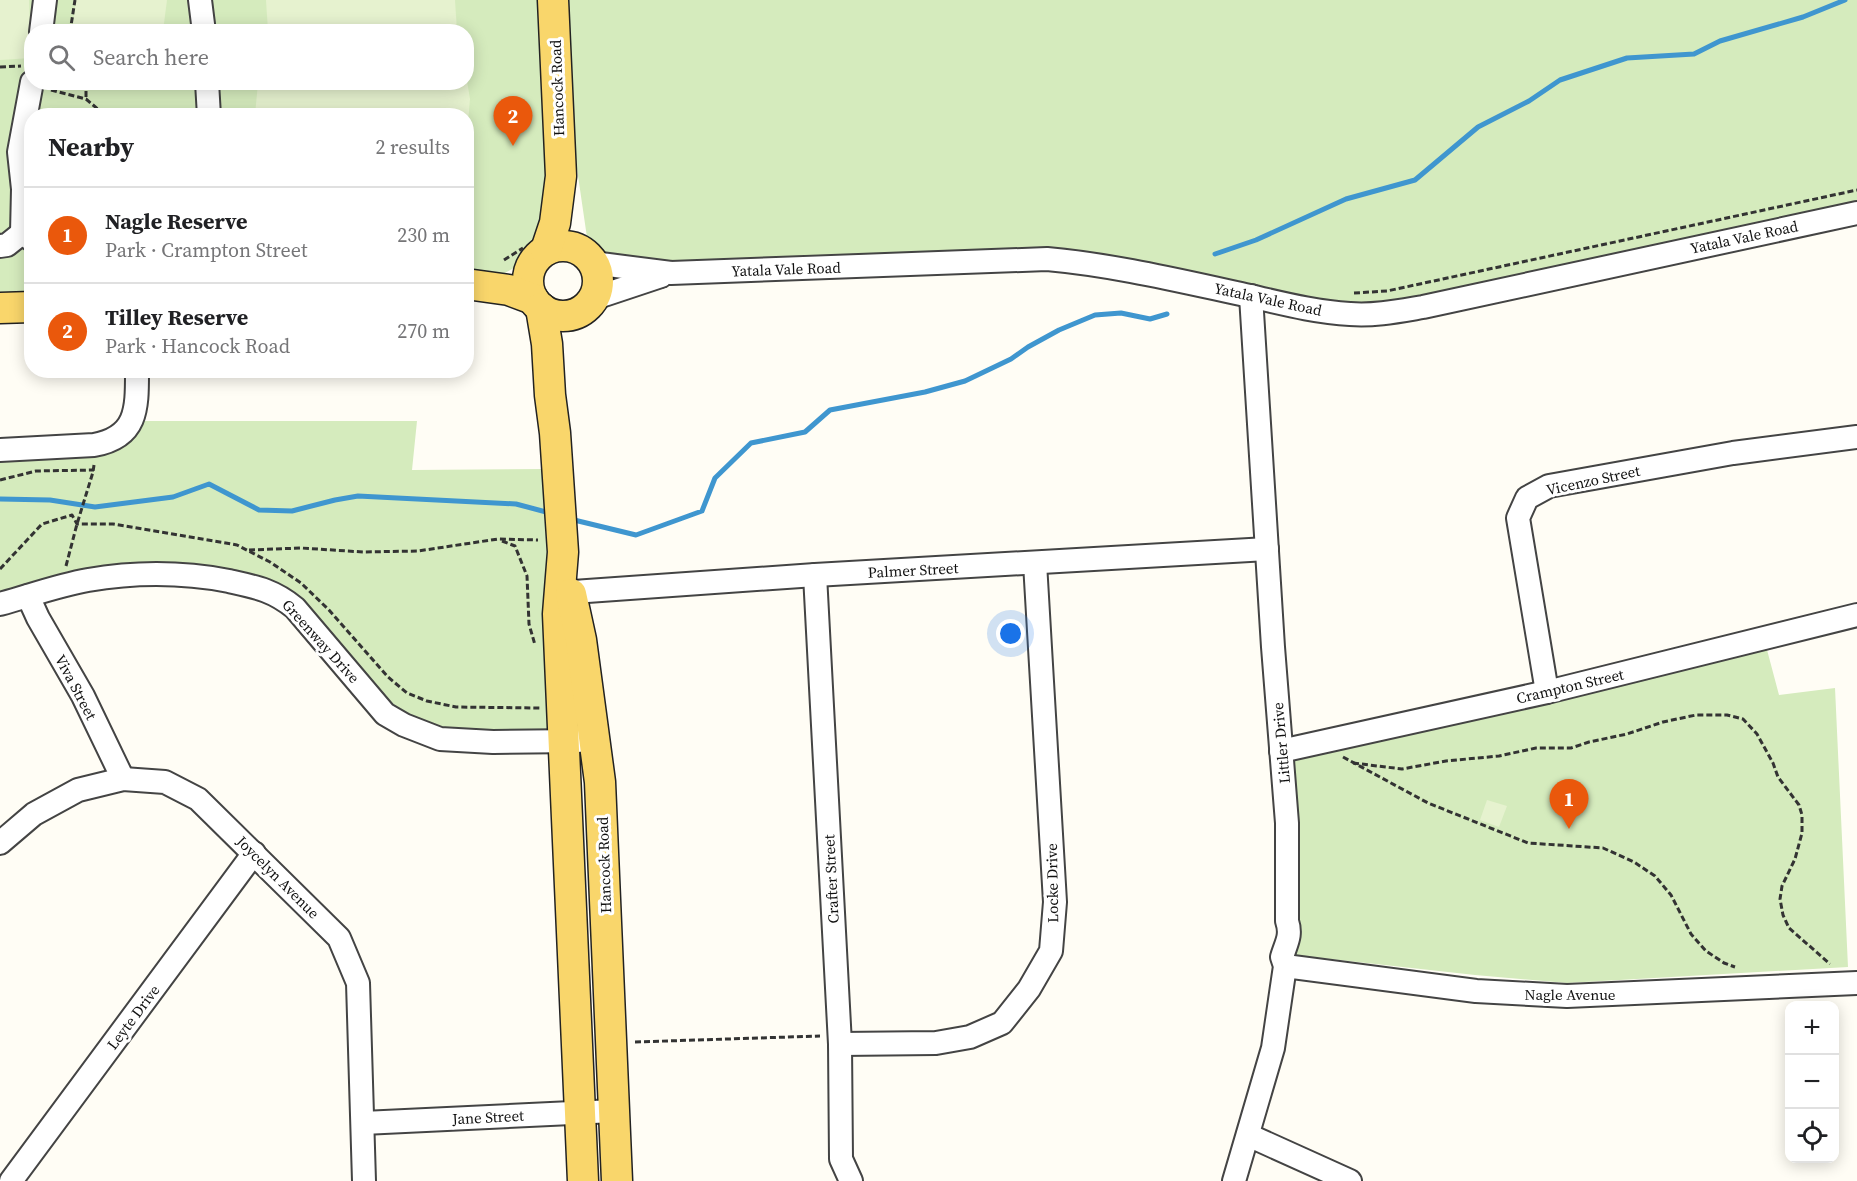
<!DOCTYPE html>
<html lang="en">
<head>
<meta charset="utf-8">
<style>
	:root { --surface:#fff; --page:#f2f2f2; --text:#202124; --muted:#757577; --line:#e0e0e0; --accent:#ea580c }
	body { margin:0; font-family:"Source Serif 4",serif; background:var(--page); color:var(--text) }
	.controls { position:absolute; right:18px; bottom:18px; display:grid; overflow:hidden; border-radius:12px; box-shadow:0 3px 15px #0003 }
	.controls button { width:54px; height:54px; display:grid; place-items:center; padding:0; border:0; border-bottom:2px solid var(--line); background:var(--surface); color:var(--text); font:30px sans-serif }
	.you { position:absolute; left:1011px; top:634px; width:21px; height:21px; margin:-15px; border:4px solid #fff; border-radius:50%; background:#1a73e8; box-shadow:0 0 0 9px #1a73e833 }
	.badge { display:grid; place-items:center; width:39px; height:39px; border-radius:50%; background:var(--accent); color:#fff; font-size:20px; font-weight:700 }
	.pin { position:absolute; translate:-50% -50px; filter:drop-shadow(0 2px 3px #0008) }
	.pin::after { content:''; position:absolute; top:32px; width:21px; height:18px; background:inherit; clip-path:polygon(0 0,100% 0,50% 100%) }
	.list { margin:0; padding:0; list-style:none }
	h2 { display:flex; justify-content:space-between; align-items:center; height:78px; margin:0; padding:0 24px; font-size:26px }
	h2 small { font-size:20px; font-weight:400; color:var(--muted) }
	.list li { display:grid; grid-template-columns:39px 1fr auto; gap:18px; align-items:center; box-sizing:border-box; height:96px; padding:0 24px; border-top:2px solid var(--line) }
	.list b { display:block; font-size:22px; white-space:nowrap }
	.list p { margin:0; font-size:20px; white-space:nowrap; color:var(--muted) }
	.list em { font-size:20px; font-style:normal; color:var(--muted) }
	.icon { flex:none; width:33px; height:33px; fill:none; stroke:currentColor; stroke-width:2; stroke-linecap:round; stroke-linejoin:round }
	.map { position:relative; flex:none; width:1857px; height:1181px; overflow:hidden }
	.search { position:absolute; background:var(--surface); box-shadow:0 3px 15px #0003; left:24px; top:24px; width:450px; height:66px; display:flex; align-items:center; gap:15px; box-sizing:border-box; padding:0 21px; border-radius:24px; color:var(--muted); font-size:22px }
	.panel { position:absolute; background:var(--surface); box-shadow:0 3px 15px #0003; left:24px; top:108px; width:450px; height:270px; border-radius:24px }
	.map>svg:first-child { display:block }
	.green { fill:#d5ebbd; fill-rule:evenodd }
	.pitch { fill:#e6f2cf }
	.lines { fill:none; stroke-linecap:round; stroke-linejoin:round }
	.stream { stroke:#3f96cf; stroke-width:5 }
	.minor-casing { stroke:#444; stroke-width:26 }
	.major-casing { stroke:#222; stroke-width:33 }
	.path { stroke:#333; stroke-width:3; stroke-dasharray:6 3; stroke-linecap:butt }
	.minor { stroke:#fff; stroke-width:22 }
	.major { stroke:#f9d66b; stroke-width:30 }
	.labels { text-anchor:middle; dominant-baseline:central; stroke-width:6; stroke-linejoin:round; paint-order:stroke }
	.street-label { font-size:15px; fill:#111; stroke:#fff }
</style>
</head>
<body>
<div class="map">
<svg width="1857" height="1181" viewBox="0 0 1857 1181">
	<rect width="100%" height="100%" fill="#fffdf5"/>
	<g class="green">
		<path d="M 0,0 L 1857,0 L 1857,213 L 1351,315 L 1095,264 L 649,279 L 590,258 L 554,11 L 546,250 C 522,263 494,283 467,284 L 466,116 L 32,116 L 31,307 L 0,308 ZM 32,32 L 466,32 L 466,82 L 32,82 Z"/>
		<polygon points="144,421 417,421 412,470 544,469 564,742 404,725 295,608 201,576 0,601 0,452 94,445"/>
		<polygon points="1766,646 1779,695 1835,688 1848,967 1567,983 1475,975 1294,955 1297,900 1294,757"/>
	</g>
	<g class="pitch">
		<polygon points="0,0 29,0 31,58 0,60"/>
		<polygon points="76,0 167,0 163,31 72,31"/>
		<polygon points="266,0 455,0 457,31 268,31"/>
		<polygon points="467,81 470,99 467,134 466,116 255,115 258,83 466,82"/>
		<polygon points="1487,800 1507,806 1499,827 1480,820"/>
	</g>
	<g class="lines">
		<g class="stream">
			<polyline points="1215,254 1256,240 1346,199 1415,180 1478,127 1529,101 1560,80 1627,58 1694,54 1720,41 1803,17 1845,0"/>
			<polyline points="0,499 50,500 95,507 173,497 209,484 259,510 292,511 335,500 358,496 516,504 550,513"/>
			<polyline points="570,519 636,535 702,511 715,478 751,443 805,432 830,410 925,392 965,381 1011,359 1028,347 1059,330 1095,315 1121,313 1150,319 1167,314"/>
		</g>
		<defs>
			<g id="minor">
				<polyline points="200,0 204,32"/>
				<polyline points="41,32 45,0"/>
				<polyline points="207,82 209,116"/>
				<polyline points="22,233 23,189 19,152 32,82"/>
				<polyline points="0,246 7,245 22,233 32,240"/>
				<path d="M 593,263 L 671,273 L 1047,259 C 1113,265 1176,280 1241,294 C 1277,302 1313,312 1350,314 C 1374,316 1399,311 1423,307 L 1857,213"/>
				<polyline points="592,299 661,276"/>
				<path d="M 0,450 L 94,445 C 138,437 137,408 137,370"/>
				<polyline points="815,575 840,1044 841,1159 851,1181"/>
				<polyline points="559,593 815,575 1267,549"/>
				<polyline points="28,596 38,618 83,696 123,779"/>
				<path d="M 0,604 C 29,596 59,585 88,580 C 135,572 182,572 229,581 C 256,587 273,590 295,608 L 385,714 L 404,725 L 440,739 L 493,742 L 578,741"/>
				<polyline points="1547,692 1518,518 1527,498 1549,486 1733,453 1857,437"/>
				<polyline points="1281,751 1547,692 1857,615"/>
				<polyline points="0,843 34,814 78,790 123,779 165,782 198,799 339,938 358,983 364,1181"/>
				<polyline points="1285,966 1476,991 1567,996 1857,983"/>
				<polyline points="840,1044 936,1043 970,1037 1002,1023 1029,989 1051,951 1055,902 1035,563"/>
				<polyline points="363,1123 614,1111"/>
				<polyline points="1248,1135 1350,1181"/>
				<polyline points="11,1181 254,853"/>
				<path d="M 1234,1181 L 1273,1048 L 1285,966 L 1282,957 C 1286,943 1292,936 1287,921 L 1287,823 L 1273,647 L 1251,296"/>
			</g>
			<g id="major">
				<circle cx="563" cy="281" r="35"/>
				<polyline points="546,250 555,223 561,176 553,0"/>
				<polyline points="466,284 509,290 533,299"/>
				<polyline points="0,308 32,307"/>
				<polyline points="541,308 547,344 550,395 555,433 563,552 558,614 583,1181"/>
				<polyline points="571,594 581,640 600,782 617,1181"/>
			</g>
		</defs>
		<use href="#minor" class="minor-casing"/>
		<use href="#major" class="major-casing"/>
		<g class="path">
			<polyline points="70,32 75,0"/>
			<polyline points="0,67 21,66"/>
			<polyline points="86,82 86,99"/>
			<polyline points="51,90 86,99 106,116"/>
			<polyline points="504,260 523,248"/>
			<polyline points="1354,293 1387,291 1857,190"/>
			<polyline points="0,480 36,471 94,470"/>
			<polyline points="502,541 515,546 527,576 529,624 535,645"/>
			<polyline points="249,550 301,548 363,552 418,551 498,539 538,540"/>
			<polyline points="66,566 77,524 93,472 94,465"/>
			<polyline points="0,569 42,524 72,515 77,524 113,524 237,545 270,562 301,583 329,610 388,677 407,693 427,701 456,707 540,708"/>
			<polyline points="1343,757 1428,803 1528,843 1603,848 1634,862 1655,876 1671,895 1691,934 1706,951 1724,963 1735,967"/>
			<polyline points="1353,763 1402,769 1446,761 1499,756 1536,748 1571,748 1589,742 1627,734 1663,722 1696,715 1727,715 1743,719 1757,734 1773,763 1778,777 1799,805 1802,815 1802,833 1795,859 1782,886 1780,899 1783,915 1789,928 1830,964"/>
			<polyline points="635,1042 820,1036"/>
		</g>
		<use href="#minor" class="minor"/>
		<use href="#major" class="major"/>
	</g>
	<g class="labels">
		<g class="street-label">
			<text transform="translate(557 88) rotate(-92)">Hancock Road</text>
			<text transform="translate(1744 237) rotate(-12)">Yatala Vale Road</text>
			<text transform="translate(786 269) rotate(-2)">Yatala Vale Road</text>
			<text transform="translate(1268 299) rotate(12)">Yatala Vale Road</text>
			<text transform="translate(1593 480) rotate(-12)">Vicenzo Street</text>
			<text transform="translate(913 570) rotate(-3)">Palmer Street</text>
			<text transform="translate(321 641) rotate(48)">Greenway Drive</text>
			<text transform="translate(1570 686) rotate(-13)">Crampton Street</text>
			<text transform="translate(76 687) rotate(62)">Viva Street</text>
			<text transform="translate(1281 743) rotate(-95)">Littler Drive</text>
			<text transform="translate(604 865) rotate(-92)">Hancock Road</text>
			<text transform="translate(278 877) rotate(45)">Joycelyn Avenue</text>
			<text transform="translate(831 879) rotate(-93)">Crafter Street</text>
			<text transform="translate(1052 883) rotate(-91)">Locke Drive</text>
			<text x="1570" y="994">Nagle Avenue</text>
			<text transform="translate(133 1017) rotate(-53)">Leyte Drive</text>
			<text transform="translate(488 1117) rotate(-3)">Jane Street</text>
		</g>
	</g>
</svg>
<div class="controls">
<button>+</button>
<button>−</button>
<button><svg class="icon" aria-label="locate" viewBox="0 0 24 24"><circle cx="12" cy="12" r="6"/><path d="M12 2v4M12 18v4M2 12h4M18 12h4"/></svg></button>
</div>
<div class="you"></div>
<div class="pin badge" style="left:1569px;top:829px">1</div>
<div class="pin badge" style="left:513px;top:146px">2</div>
<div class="search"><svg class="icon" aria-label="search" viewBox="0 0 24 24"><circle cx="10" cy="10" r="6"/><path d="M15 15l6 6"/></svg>Search here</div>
<section class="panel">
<h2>Nearby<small>2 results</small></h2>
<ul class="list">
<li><span class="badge">1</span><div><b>Nagle Reserve</b><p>Park · Crampton Street</p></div><em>230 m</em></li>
<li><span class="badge">2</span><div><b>Tilley Reserve</b><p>Park · Hancock Road</p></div><em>270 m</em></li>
</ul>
</section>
</div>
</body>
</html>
